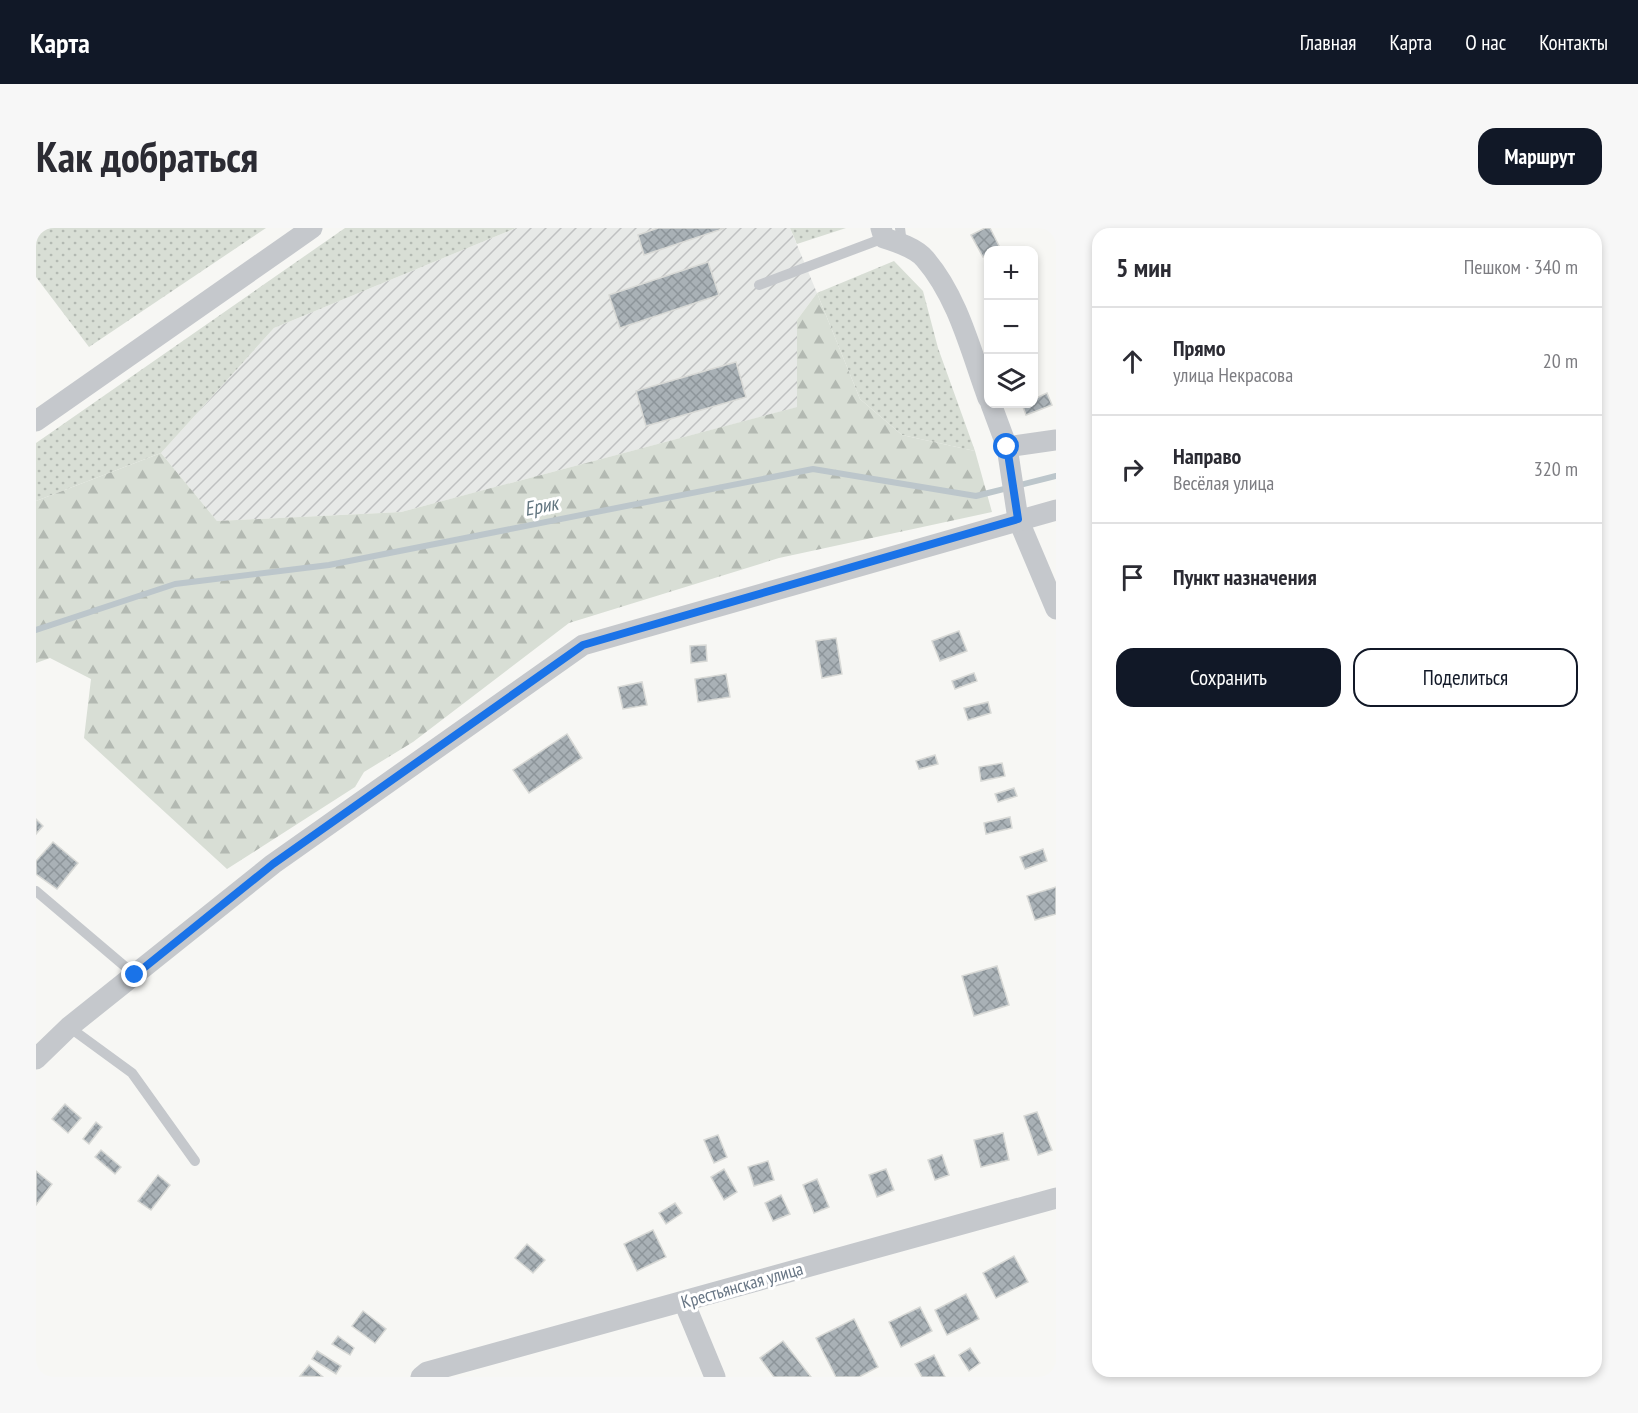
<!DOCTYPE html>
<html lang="ru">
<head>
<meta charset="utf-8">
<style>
	:root { --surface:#fff; --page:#f7f7f7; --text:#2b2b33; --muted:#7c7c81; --line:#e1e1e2; --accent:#111827 }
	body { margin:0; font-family:"PT Sans Narrow",sans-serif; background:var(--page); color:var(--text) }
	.controls { position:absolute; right:18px; top:18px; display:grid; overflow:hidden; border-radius:12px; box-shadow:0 3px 9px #0003 }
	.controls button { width:54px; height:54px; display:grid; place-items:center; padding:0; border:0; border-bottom:2px solid var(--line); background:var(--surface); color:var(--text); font:30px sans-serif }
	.stop { position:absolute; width:18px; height:18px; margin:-14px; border:4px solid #1a73e8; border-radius:50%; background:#fff }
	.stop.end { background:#1a73e8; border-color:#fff; box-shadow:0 2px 6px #0008 }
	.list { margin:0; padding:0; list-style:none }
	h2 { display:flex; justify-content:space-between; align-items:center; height:78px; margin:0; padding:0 24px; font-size:26px }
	h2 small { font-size:20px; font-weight:400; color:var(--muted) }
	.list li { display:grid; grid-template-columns:39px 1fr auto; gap:18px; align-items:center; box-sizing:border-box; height:108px; padding:0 24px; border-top:2px solid var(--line) }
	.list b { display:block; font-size:22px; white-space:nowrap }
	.list p { margin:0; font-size:20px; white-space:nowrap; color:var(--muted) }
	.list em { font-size:20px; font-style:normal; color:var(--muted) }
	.actions { display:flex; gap:12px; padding:18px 24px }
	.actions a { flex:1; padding:14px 0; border:2px solid var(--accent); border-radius:18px; text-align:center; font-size:21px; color:var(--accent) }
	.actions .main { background:var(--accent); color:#fff }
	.icon { flex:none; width:33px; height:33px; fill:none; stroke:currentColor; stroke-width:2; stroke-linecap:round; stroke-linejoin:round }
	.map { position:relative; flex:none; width:1020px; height:1149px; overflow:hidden; border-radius:18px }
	header { display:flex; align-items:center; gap:36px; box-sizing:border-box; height:84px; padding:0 30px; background:var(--accent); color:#fff }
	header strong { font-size:28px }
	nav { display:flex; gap:33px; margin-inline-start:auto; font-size:21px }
	.intro { display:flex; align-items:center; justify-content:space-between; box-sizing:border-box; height:144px; padding:0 36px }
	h1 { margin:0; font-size:42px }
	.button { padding:15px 27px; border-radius:18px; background:var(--accent); color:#fff; font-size:21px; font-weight:700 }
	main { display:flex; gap:36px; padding:0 36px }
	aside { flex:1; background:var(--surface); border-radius:18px; box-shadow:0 3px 9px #0003 }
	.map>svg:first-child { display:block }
	.industrial { fill:url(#industrial-furrows) }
	.grass { fill:url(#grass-dots) }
	.forest { fill:url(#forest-firs) }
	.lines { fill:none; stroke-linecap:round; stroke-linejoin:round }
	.stream { stroke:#bcc6cb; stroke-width:6 }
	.building { fill:url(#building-cross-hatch); stroke:#d8d9d6; stroke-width:1.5 }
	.service { stroke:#c5c8cc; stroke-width:10 }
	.minor { stroke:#c5c8cc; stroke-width:21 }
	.route { stroke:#1a73e8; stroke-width:8 }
	.labels { text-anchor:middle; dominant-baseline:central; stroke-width:6; stroke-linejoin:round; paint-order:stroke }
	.street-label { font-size:18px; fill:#677584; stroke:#fff }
	.water-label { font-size:20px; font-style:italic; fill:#637680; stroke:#fff }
</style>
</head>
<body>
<header>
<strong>Карта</strong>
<nav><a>Главная</a><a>Карта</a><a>О нас</a><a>Контакты</a></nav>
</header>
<div class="intro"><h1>Как добраться</h1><a class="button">Маршрут</a></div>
<main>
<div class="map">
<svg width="1020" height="1149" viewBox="0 0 1020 1149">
	<defs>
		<pattern id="industrial-furrows" width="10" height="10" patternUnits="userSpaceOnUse" patternTransform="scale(1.5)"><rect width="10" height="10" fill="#e7e9e7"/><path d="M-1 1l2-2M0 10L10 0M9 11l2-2" fill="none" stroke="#bfc1c1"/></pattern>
		<pattern id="grass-dots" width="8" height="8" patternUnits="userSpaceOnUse" patternTransform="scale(1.5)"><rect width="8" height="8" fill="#d8ded5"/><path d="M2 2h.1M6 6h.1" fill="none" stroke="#b3b9b2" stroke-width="1.8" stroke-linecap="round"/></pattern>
		<pattern id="forest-firs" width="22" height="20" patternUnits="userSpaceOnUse" patternTransform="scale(1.5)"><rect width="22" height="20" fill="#d8ded5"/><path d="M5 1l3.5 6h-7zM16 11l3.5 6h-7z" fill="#b3b9b2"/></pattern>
		<pattern id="building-cross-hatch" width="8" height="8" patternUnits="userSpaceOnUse" patternTransform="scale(1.5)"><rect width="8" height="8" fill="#a9b1b6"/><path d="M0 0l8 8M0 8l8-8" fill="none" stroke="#8d959a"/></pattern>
	</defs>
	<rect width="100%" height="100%" fill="#f7f7f4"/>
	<polygon class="industrial" points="480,0 754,0 781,65 761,92 762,179 365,284 181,293 125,225 238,100"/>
	<g class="grass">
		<polygon points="0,0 230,0 53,119 0,49"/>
		<polygon points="309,0 480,0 238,100 125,225 0,273 0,215"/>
		<polygon points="754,0 810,0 761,16"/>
		<polygon points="858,33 887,63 902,120 939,223 866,207 824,171 781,65"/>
	</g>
	<polygon class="forest" points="781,65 824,171 866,207 939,223 956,284 743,330 533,395 377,514 328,544 319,559 191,641 48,510 55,451 14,430 0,435 0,273 125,225 181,293 365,284 761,179 761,92"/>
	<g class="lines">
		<polyline class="stream" points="0,402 139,356 293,337 777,241 940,268 1020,248"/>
	</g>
	<g class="building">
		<polygon points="622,0 689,0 608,27 602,7"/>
		<polygon points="949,0 954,0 964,20 952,22 952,26 947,29 935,7"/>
		<polygon points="672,34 683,67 584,100 573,67"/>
		<polygon points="700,134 710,169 610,198 600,163"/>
		<polygon points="1011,165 1016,177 990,187 986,176 998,176 998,171"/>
		<polygon points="923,403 931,423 904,433 896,413"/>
		<polygon points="800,410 806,446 786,450 780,413"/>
		<polygon points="670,417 671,433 655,435 654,418"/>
		<polygon points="938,445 941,453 919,461 916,453"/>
		<polygon points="690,446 694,469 662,474 659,451"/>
		<polygon points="606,454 611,477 587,481 582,459"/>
		<polygon points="952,474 955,485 932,492 928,480"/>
		<polygon points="531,506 546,530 493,565 477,542"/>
		<polygon points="899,527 902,536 883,541 880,533"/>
		<polygon points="966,535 969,548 945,553 943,539"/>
		<polygon points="978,560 981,568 962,574 959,566"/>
		<polygon points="974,589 976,600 950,606 948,595"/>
		<polygon points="0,591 7,598 0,606"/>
		<polygon points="17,614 42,635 21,661 0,646 0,633"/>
		<polygon points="1007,621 1011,633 989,641 984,629"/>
		<polygon points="1020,659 1020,686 999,692 991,668"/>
		<polygon points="961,738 973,777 938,788 926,748"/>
		<polygon points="29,876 45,890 32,905 16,891"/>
		<polygon points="1001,884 1016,922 1002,927 988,888"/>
		<polygon points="60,894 66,899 53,916 47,911"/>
		<polygon points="967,905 973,932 945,939 938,912"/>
		<polygon points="682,907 691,929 678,935 668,912"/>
		<polygon points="65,922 85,939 79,946 59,929"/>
		<polygon points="906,927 913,947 899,952 892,932"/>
		<polygon points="732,933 738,952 718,958 712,939"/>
		<polygon points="688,941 701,964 688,972 675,949"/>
		<polygon points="850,941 858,962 841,969 833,947"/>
		<polygon points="0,943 16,956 0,977"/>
		<polygon points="122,947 134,957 115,982 102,973"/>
		<polygon points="781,951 793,979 778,985 767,957"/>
		<polygon points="745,967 754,986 737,993 729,975"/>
		<polygon points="639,975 646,985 630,996 623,985"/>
		<polygon points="617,1002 630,1029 601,1043 588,1016"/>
		<polygon points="491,1016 509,1032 497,1045 479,1030"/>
		<polygon points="978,1028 992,1054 960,1070 947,1045"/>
		<polygon points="930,1066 943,1091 911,1107 899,1082"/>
		<polygon points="884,1079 896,1103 865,1119 853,1094"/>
		<polygon points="327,1083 350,1101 339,1115 316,1098"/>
		<polygon points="818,1091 842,1139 823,1149 800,1149 780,1110"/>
		<polygon points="302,1108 318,1120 314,1127 296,1116"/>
		<polygon points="747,1113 775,1149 738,1149 724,1130"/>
		<polygon points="934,1120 944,1135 933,1143 923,1127"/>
		<polygon points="281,1123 305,1138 300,1146 276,1131"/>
		<polygon points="898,1127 909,1149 886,1149 879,1136"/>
		<polygon points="273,1137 287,1149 264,1148"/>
	</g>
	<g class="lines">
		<g class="service">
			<polyline points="864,0 866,16"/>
			<polyline points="723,57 848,10"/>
			<polyline points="0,663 99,747"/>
			<polyline points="33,799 96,845 159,933"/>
		</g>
		<g class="minor">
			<path d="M 845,0 L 848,10 C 861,14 880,20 889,31 C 922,69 935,124 952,170"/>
			<polyline points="955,176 971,219 982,291 1020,381"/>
			<polyline points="0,193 276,0"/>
			<polyline points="971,219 1020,212"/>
			<polyline points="0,831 33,799 237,636 547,417 1020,282"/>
			<polyline points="648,1074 679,1149"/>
			<polyline points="385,1149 391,1144 1020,970"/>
		</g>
	</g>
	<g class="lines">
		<polyline class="route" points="99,747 237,636 547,417 982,291 971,219"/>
	</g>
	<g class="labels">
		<g class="street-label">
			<text transform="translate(706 1057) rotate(-16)">Крестьянская улица</text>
		</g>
		<g class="water-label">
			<text transform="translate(505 278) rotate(-11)">Ерик</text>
		</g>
	</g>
</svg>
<div class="controls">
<button>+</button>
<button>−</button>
<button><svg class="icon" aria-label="layers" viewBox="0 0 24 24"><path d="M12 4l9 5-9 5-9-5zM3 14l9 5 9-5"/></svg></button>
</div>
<div class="stop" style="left:971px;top:219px"></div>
<div class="stop end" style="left:99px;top:747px"></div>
</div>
<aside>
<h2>5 мин<small>Пешком · 340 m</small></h2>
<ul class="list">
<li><svg class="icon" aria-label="ahead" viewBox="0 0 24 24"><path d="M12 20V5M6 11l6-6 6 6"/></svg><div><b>Прямо</b><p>улица Некрасова</p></div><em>20 m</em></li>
<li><svg class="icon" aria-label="right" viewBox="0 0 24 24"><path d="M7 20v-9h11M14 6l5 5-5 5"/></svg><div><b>Направо</b><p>Весёлая улица</p></div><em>320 m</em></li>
<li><svg class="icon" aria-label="arrive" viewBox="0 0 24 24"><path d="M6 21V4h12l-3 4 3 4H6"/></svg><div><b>Пункт назначения</b></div></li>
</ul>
<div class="actions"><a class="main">Сохранить</a><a>Поделиться</a></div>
</aside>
</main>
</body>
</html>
